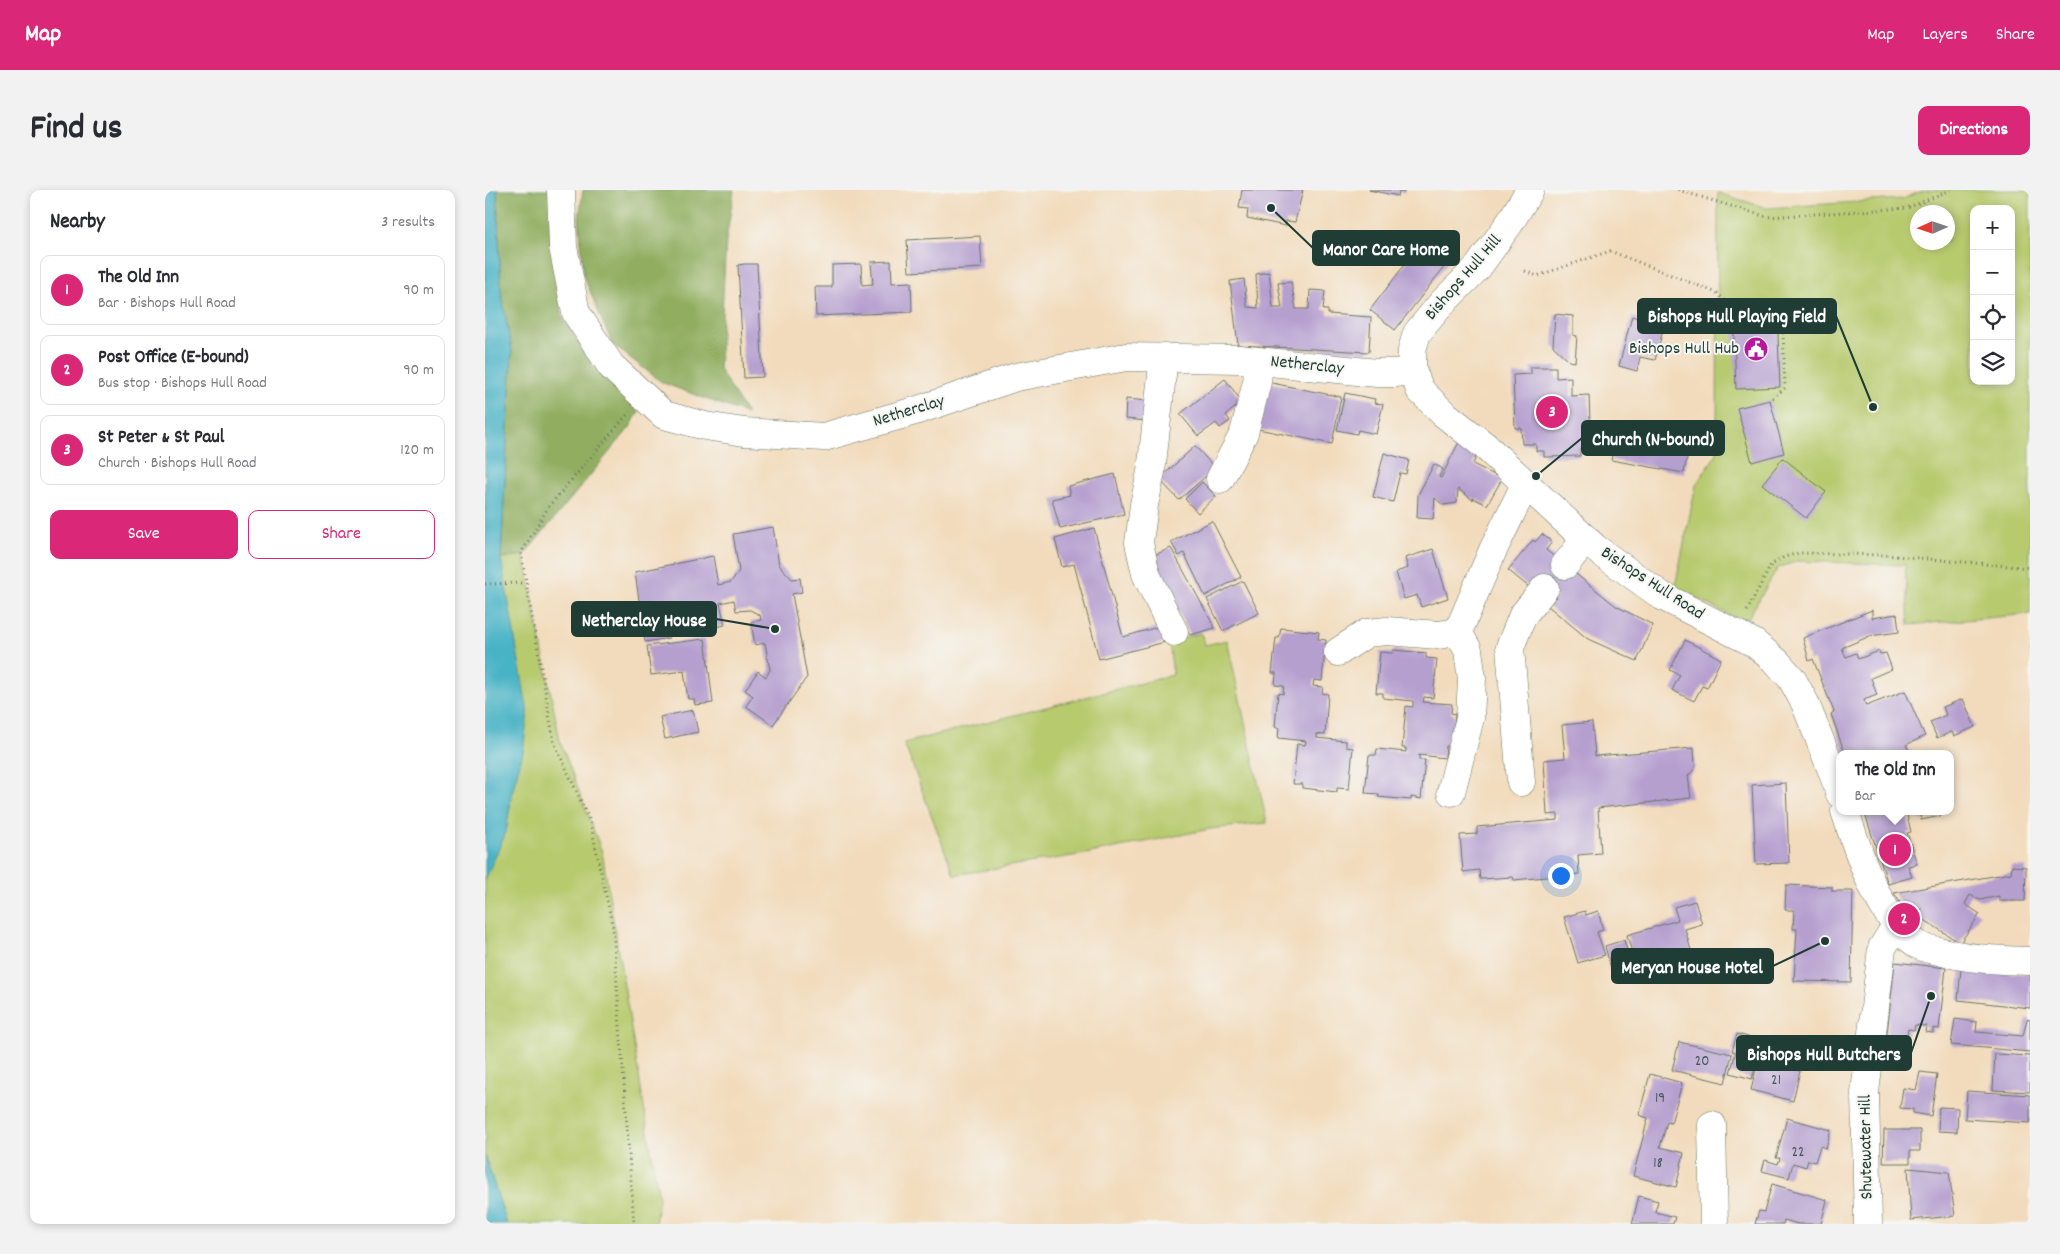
<!DOCTYPE html>
<html lang="en">
<head>
<meta charset="utf-8">
<style>
	:root { --surface:#fff; --page:#f2f2f3; --text:#2b2b33; --muted:#7c7c81; --line:#e1e1e2; --accent:#db2777 }
	body { margin:0; font-family:Dekko,sans-serif; background:var(--page); color:var(--text) }
	.controls { position:absolute; right:15px; top:15px; display:grid; overflow:hidden; border-radius:10px; box-shadow:0 2px 8px #0003 }
	.controls button { width:45px; height:45px; display:grid; place-items:center; padding:0; border:0; border-bottom:1px solid var(--line); background:var(--surface); color:var(--text); font:25px sans-serif }
	.compass { position:absolute; left:1425px; top:15px; width:45px; height:45px; border-radius:50%; background:var(--surface); box-shadow:0 2px 8px #0003; rotate:267deg }
	.you { position:absolute; left:1075px; top:685px; width:18px; height:18px; margin:-12px; border:4px solid #fff; border-radius:50%; background:#1a73e8; box-shadow:0 0 0 8px #1a73e833 }
	.badge { display:grid; place-items:center; width:32px; height:32px; border-radius:50%; background:var(--accent); color:#fff; font-size:16px; font-weight:700 }
	.pin { position:absolute; translate:-50% -50%; border:2px solid #fff; box-shadow:0 1px 5px #0006 }
	.popup { position:absolute; left:1351px; top:560px; width:118px; height:65px; box-sizing:border-box; display:grid; place-content:center; border-radius:10px; background:var(--surface); filter:drop-shadow(0 1px 4px #0005); font-size:16px; white-space:nowrap; color:var(--muted) }
	.popup b { font-size:19px; color:var(--text) }
	.popup::after { content:''; position:absolute; left:50%; top:100%; margin-left:-10px; border:10px solid transparent; border-top-color:var(--surface) }
	.list { margin:0; padding:0; list-style:none }
	h2 { display:flex; justify-content:space-between; align-items:center; height:65px; margin:0; padding:0 20px; font-size:21px }
	h2 small { font-size:16px; font-weight:400; color:var(--muted) }
	.list li { display:grid; grid-template-columns:32px 1fr auto; gap:15px; align-items:center; box-sizing:border-box; height:70px; margin:0 10px 10px; padding:0 10px; border:1px solid var(--line); border-radius:10px }
	.list b { display:block; font-size:19px; white-space:nowrap }
	.list p { margin:0; font-size:16px; white-space:nowrap; color:var(--muted) }
	.list em { font-size:16px; font-style:normal; color:var(--muted) }
	.actions { display:flex; gap:10px; padding:15px 20px }
	.actions a { flex:1; padding:11px 0; border:1px solid var(--accent); border-radius:10px; text-align:center; font-size:18px; color:var(--accent) }
	.actions .main { background:var(--accent); color:#fff }
	.icon { flex:none; width:28px; height:28px; fill:none; stroke:currentColor; stroke-width:2; stroke-linecap:round; stroke-linejoin:round }
	.map { position:relative; flex:none; width:1545px; height:1034px; overflow:hidden; border-radius:10px }
	header { display:flex; align-items:center; gap:30px; box-sizing:border-box; height:70px; padding:0 25px; background:var(--accent); color:#fff }
	header strong { font-size:24px }
	nav { display:flex; gap:28px; margin-inline-start:auto; font-size:18px }
	.intro { display:flex; align-items:center; justify-content:space-between; box-sizing:border-box; height:120px; padding:0 30px }
	h1 { margin:0; font-size:35px }
	.button { padding:12px 22px; border-radius:10px; background:var(--accent); color:#fff; font-size:18px; font-weight:700 }
	main { display:flex; gap:30px; padding:0 30px }
	aside { flex:1; background:var(--surface); border-radius:10px; box-shadow:0 2px 8px #0003 }
	.map>svg:first-child { display:block }
	.green { fill:#b7ca6e; stroke:#6b8451; fill-rule:evenodd }
	.forest { fill:#91ae61; stroke:#58764a }
	.water { fill:#48b3c6; stroke:#34787d }
	.building { fill:#b59fcf }
	.lines { fill:none; stroke-linecap:round; stroke-linejoin:round }
	.minor-casing { stroke:#697464; stroke-width:29 }
	.path { stroke:#697464; stroke-width:3; stroke-dasharray:1 4; stroke-linecap:butt }
	.minor { stroke:#fff; stroke-width:28 }
	.labels { text-anchor:middle; dominant-baseline:central; stroke-width:4; stroke-linejoin:round; paint-order:stroke }
	.number-label { font-size:15px; fill:#44565b }
	.street-label { font-size:18px; fill:#1f3d34; stroke:#f6f6f2 }
	.poi-label { font-size:18px; fill:#1f3d34; stroke:#f6f6f2; text-anchor:end }
	.leader { fill:none; stroke:#1f3d34; stroke-width:2 }
	.callout-dot { fill:#1f3d34; stroke:#f6f6f2; stroke-width:2 }
	.callout { fill:#1f3d34; stroke:#1f3d34; stroke-width:2 }
	.callout-label { font-size:19px; text-anchor:middle; font-weight:bold; fill:#fff }
</style>
</head>
<body>
<header>
<strong>Map</strong>
<nav><a>Map</a><a>Layers</a><a>Share</a></nav>
</header>
<div class="intro"><h1>Find us</h1><a class="button">Directions</a></div>
<main>
<aside>
<h2>Nearby<small>3 results</small></h2>
<ul class="list">
<li><span class="badge">1</span><div><b>The Old Inn</b><p>Bar · Bishops Hull Road</p></div><em>90 m</em></li>
<li><span class="badge">2</span><div><b>Post Office (E-bound)</b><p>Bus stop · Bishops Hull Road</p></div><em>90 m</em></li>
<li><span class="badge">3</span><div><b>St Peter &amp; St Paul</b><p>Church · Bishops Hull Road</p></div><em>120 m</em></li>
</ul>
<div class="actions"><a class="main">Save</a><a>Share</a></div>
</aside>
<div class="map">
<svg width="1545" height="1034" viewBox="0 0 1545 1034">
	<rect width="100%" height="100%" fill="#f6f6f2"/>
	<filter id="ink" filterUnits="userSpaceOnUse"><feTurbulence type="fractalNoise" baseFrequency=".02" numOctaves="2"/><feDisplacementMap in="SourceGraphic" scale="10" xChannelSelector="R" yChannelSelector="G"/><feConvolveMatrix kernelMatrix="1 2 1 2 8 2 1 2 1" color-interpolation-filters="sRGB"/></filter>
	<filter id="wash" filterUnits="userSpaceOnUse"><feTurbulence type="fractalNoise" baseFrequency=".0096" numOctaves="4" result="noise"/><feDisplacementMap in="SourceGraphic" scale="20" xChannelSelector="R" yChannelSelector="G"/><feGaussianBlur stdDeviation="1.12" result="paint"/><feColorMatrix in="noise" values="0 0 0 0 0 0 0 0 0 0 0 0 0 0 0 0 0 1.4 0 .05"/><feComposite in="paint" operator="in"/></filter>
	<g filter="url(#wash)">
		<rect width="100%" height="100%" fill="#f2dbbc"/>
		<g class="green">
			<path d="M 1440,0 L 1545,0 L 1545,424 L 1424,435 L 1420,375 L 1313,371 L 1293,378 L 1260,433 L 1190,397 L 1211,295 L 1232,263 L 1233,3 L 1282,18 L 1417,9 ZM 1489,19 L 1526,19 L 1526,191 L 1489,191 ZM 1432,22 L 1462,22 L 1462,52 L 1432,52 Z"/>
			<polygon points="39,365 75,551 117,662 174,1008 170,1034 22,1034 0,966 0,690 21,642 27,603 20,400 16,368"/>
			<polygon points="716,443 720,455 742,450 782,633 725,639 600,664 469,685 419,553 688,485 684,451"/>
		</g>
		<g class="forest">
			<polygon points="12,0 66,0 67,56 78,129 112,182 154,221 146,236 39,365 16,368 27,161 16,102"/>
			<polygon points="98,0 249,0 241,50 234,179 262,224 178,193 127,154 99,87 94,28"/>
		</g>
		<g class="water">
			<polygon points="0,0 12,0 16,102 27,161 16,368 43,523 38,562 27,603 21,642 0,690"/>
			<polygon points="0,966 22,1034 0,1034"/>
		</g>
		<g id="blocks">
			<g class="building">
				<polygon points="757,0 818,0 810,32 801,31 801,36 762,28 763,19 754,18"/>
				<polygon points="884,0 920,0 919,3 914,1 913,6"/>
				<polygon points="495,46 497,78 424,82 422,50"/>
				<polygon points="941,47 967,67 910,140 885,120"/>
				<polygon points="406,71 407,93 426,92 427,122 331,126 330,97 347,97 347,75 376,74 377,95 388,94 386,72"/>
				<polygon points="260,74 272,74 278,187 259,188 253,75"/>
				<polygon points="784,82 788,118 797,118 793,93 806,92 811,119 824,119 825,100 840,101 838,120 843,120 843,124 886,127 884,162 753,155 745,91 759,89 762,117 773,118 771,84"/>
				<polygon points="1158,110 1184,117 1170,170 1155,167 1152,181 1134,176 1147,126 1153,128"/>
				<polygon points="1292,119 1295,197 1251,199 1248,121"/>
				<polygon points="1070,124 1088,126 1088,145 1092,146 1090,172 1084,171 1068,156"/>
				<polygon points="1046,177 1071,177 1071,188 1086,187 1086,206 1104,205 1106,258 1095,259 1095,266 1059,267 1059,261 1051,261 1051,254 1037,254 1036,238 1030,238 1028,185 1046,184"/>
				<polygon points="740,189 757,212 741,225 745,231 735,238 731,233 713,246 695,224"/>
				<polygon points="782,192 856,207 847,254 773,239"/>
				<polygon points="860,203 890,209 889,213 898,214 891,244 873,240 872,244 852,240"/>
				<polygon points="641,209 663,211 662,231 640,229"/>
				<polygon points="1285,210 1299,263 1267,272 1252,218"/>
				<polygon points="1132,235 1206,248 1199,283 1126,270"/>
				<polygon points="974,252 993,262 988,274 1017,289 1002,315 988,308 988,310 973,299 972,313 958,315 950,308 948,329 932,328 933,305 949,274 958,279 954,287 956,288"/>
				<polygon points="710,256 730,278 694,310 674,289"/>
				<polygon points="899,263 924,270 921,284 915,283 908,312 888,307"/>
				<polygon points="1298,268 1341,302 1321,328 1277,294"/>
				<polygon points="630,284 639,324 575,339 567,309 585,305 583,296"/>
				<polygon points="717,292 731,306 713,323 700,309"/>
				<polygon points="727,331 756,387 720,406 699,363 694,366 686,352"/>
				<polygon points="288,337 294,375 307,389 315,388 317,402 307,404 322,487 288,535 261,516 268,506 260,500 273,481 281,487 285,480 280,453 270,455 266,432 276,430 275,425 265,420 251,421 249,410 235,413 240,435 208,442 206,430 181,435 184,448 160,452 150,382 228,366 233,395 246,392 254,381 248,344"/>
				<polygon points="609,338 638,447 680,435 684,451 614,469 589,374 577,377 570,349"/>
				<polygon points="1057,344 1067,352 1061,360 1131,416 1168,435 1152,471 1103,449 1063,416 1072,407 1052,392 1045,398 1023,380 1048,350 1050,352"/>
				<polygon points="686,358 730,438 705,445 669,375 673,372 669,365"/>
				<polygon points="948,359 963,408 936,417 932,405 919,409 911,382 923,378 920,368"/>
				<polygon points="758,391 774,423 738,441 722,409"/>
				<polygon points="1387,420 1387,428 1412,424 1414,442 1385,446 1357,458 1361,467 1371,463 1373,469 1394,461 1395,464 1401,463 1407,479 1386,488 1392,505 1379,510 1381,516 1420,501 1440,546 1421,555 1426,564 1360,564 1346,524 1349,522 1328,469 1324,471 1318,448"/>
				<polygon points="796,438 834,442 833,449 841,450 837,491 829,490 828,496 838,497 837,503 843,504 840,545 832,544 832,548 861,551 861,557 868,558 864,599 852,598 852,602 817,598 817,594 808,594 812,554 820,555 821,551 793,548 794,538 790,537 793,503 798,504 799,496 790,495 791,483 787,483 791,448 794,448"/>
				<polygon points="220,449 228,513 210,515 209,509 203,509 199,481 166,485 162,456"/>
				<polygon points="1200,450 1236,469 1222,498 1217,496 1209,511 1187,500 1195,485 1185,480"/>
				<polygon points="908,460 941,463 941,468 952,469 948,508 939,507 938,512 967,514 966,523 970,524 967,556 961,556 960,568 934,565 934,570 940,570 936,609 926,607 926,610 893,607 894,604 880,603 884,565 891,565 892,559 921,562 921,558 917,558 921,516 928,517 928,511 898,508 898,503 891,503 895,462 907,463"/>
				<polygon points="1478,509 1490,537 1469,546 1467,542 1452,548 1445,532 1461,525 1458,517"/>
				<polygon points="208,520 213,542 180,549 175,527"/>
				<polygon points="1107,532 1110,566 1209,558 1210,578 1203,586 1206,608 1113,618 1116,663 1093,665 1094,684 1029,690 1028,687 995,689 994,680 978,682 975,645 992,644 992,637 1073,630 1073,624 1062,625 1059,570 1080,568 1077,535"/>
				<polygon points="1301,593 1304,673 1271,674 1267,595"/>
				<polygon points="1379,621 1421,621 1426,642 1422,643 1432,674 1423,676 1427,687 1403,694"/>
				<polygon points="1434,621 1455,621 1456,626 1436,630"/>
				<polygon points="1527,676 1541,677 1540,711 1514,711 1514,706 1495,710 1485,705 1480,714 1495,724 1475,753 1432,725 1437,719 1421,722 1409,703 1526,683"/>
				<polygon points="1301,695 1347,697 1347,701 1368,701 1366,792 1309,791 1312,739 1308,739 1309,720 1300,720"/>
				<polygon points="1210,711 1217,734 1200,739 1207,764 1152,780 1142,745 1193,730 1189,717"/>
				<polygon points="1100,721 1101,725 1113,721 1118,740 1112,742 1120,765 1093,773 1079,727"/>
				<polygon points="1139,750 1146,773 1126,779 1120,756"/>
				<polygon points="1410,772 1461,778 1454,839 1448,838 1448,843 1440,842 1441,836 1430,835 1429,840 1423,839 1422,845 1418,845 1417,857 1414,856 1413,864 1400,862"/>
				<polygon points="1476,778 1545,785 1545,818 1473,810"/>
				<polygon points="1470,829 1492,832 1491,842 1538,846 1542,829 1545,830 1545,862 1466,855"/>
				<polygon points="1252,844 1281,852 1277,870 1272,869 1267,889 1245,883 1251,862 1247,861"/>
				<polygon points="1194,852 1247,864 1240,893 1187,880"/>
				<polygon points="1510,864 1545,866 1545,902 1508,900"/>
				<polygon points="1273,871 1315,881 1308,911 1266,900"/>
				<polygon points="1435,882 1452,884 1446,926 1428,923 1428,919 1415,918 1418,898 1431,900"/>
				<polygon points="1165,884 1197,893 1186,933 1182,932 1175,957 1199,963 1191,997 1148,986 1163,928 1154,925"/>
				<polygon points="1482,901 1545,905 1545,933 1480,929"/>
				<polygon points="1454,917 1473,918 1472,942 1453,941"/>
				<polygon points="1302,928 1346,940 1341,958 1335,956 1330,972 1323,970 1321,977 1308,973 1304,988 1277,981 1280,970 1293,974 1295,968 1291,968"/>
				<polygon points="1399,940 1435,940 1435,961 1425,961 1425,973 1398,973"/>
				<polygon points="1423,978 1464,982 1470,1026 1426,1030"/>
				<polygon points="1287,994 1342,1010 1336,1034 1313,1034 1299,1030 1298,1034 1270,1034 1274,1021 1279,1022"/>
				<polygon points="1154,1006 1173,1011 1170,1022 1190,1027 1188,1034 1147,1034"/>
			</g>
		</g>
	</g>
	<g filter="url(#ink)">
		<use href="#blocks" fill-opacity="0" stroke="#697464" stroke-width="1"/>
		<g class="lines">
			<defs>
				<g id="minor">
					<polyline points="76,0 78,57 91,123 126,176 179,225 220,236 259,242 339,247 430,221 531,187 641,167 754,169 892,183 912,183 927,179"/>
					<polyline points="1045,0 1024,34 993,77 957,113 932,143 927,160 927,179 935,200 958,223 1000,256 1110,358 1177,406 1269,453 1292,472 1307,489 1320,513 1348,583 1355,604"/>
					<polyline points="679,167 666,282 659,315 654,353 661,384 689,442"/>
					<polyline points="735,289 759,243 772,192 774,171"/>
					<polyline points="1080,375 1101,349"/>
					<polyline points="853,462 882,443 902,441 953,445 973,442"/>
					<polyline points="1036,592 1025,457 1038,425 1060,398"/>
					<polyline points="966,602 985,528 987,489 983,460 973,442 1008,360 1041,293"/>
					<path d="M 1360,621 C 1374,665 1393,727 1432,754 C 1437,758 1444,759 1450,760 C 1481,769 1512,770 1545,771"/>
					<polyline points="1227,935 1229,1034"/>
					<polyline points="1383,1034 1380,903 1397,758 1405,745 1414,737"/>
				</g>
			</defs>
			<use href="#minor" class="minor-casing"/>
			<g class="path">
				<polyline points="1193,0 1282,27 1422,18 1466,0"/>
				<polyline points="1040,81 1052,86 1125,61 1232,103 1245,115 1297,113 1300,198 1285,210"/>
				<polyline points="142,225 64,316 36,363 69,552 105,631 128,738 149,1034"/>
				<polyline points="0,394 40,393"/>
				<polyline points="1262,421 1286,375 1299,367 1314,363 1400,365 1545,378"/>
			</g>
			<use href="#minor" class="minor"/>
		</g>
	</g>
	<defs>
		<symbol id="civic-disc" viewBox="-11 -11 22 22"><circle r="9.5" fill="#b5179e" stroke="#f6f6f2"/><path d="M-.6-6.5H3V-4.5H.6V-3L4-1V1h2V6H-6V1h2V-1L-.6-3ZM-1.2 2.5V6h2.4V2.5Z" fill="#fff"/></symbol>
	</defs>
	<g fill-rule="evenodd">
		<use href="#civic-disc" x="1257" y="145" width="28" height="28"/>
	</g>
	<g class="labels">
		<g class="number-label">
			<text x="1217" y="872">20</text>
			<text x="1291" y="891">21</text>
			<text x="1175" y="909">19</text>
			<text x="1313" y="963">22</text>
			<text x="1173" y="974">18</text>
		</g>
		<g class="street-label">
			<text transform="translate(979 88) rotate(-49)">Bishops Hull Hill</text>
			<text transform="translate(822 176) rotate(6)">Netherclay</text>
			<text transform="translate(424 222) rotate(-17)">Netherclay</text>
			<text transform="translate(1167 394) rotate(33)">Bishops Hull Road</text>
			<text transform="translate(1382 957) rotate(-91)">Shutewater Hill</text>
		</g>
		<g class="poi-label">
			<text x="1254" y="159">Bishops Hull Hub</text>
		</g>
	</g>
	<path class="leader" d="M786 18L828 58M1388 217L1351 126M1051 286L1097 248M290 439L231 429M1340 751L1288 776M1446 806L1426 863"/>
	<g class="callout-dot">
		<circle cx="786" cy="18" r="5"/>
		<circle cx="1388" cy="217" r="5"/>
		<circle cx="1051" cy="286" r="5"/>
		<circle cx="290" cy="439" r="5"/>
		<circle cx="1340" cy="751" r="5"/>
		<circle cx="1446" cy="806" r="5"/>
	</g>
	<g class="callout">
		<rect x="828" y="41" width="146" height="34" rx="5"/>
		<rect x="1153" y="109" width="198" height="34" rx="5"/>
		<rect x="1097" y="231" width="142" height="34" rx="5"/>
		<rect x="87" y="412" width="144" height="34" rx="5"/>
		<rect x="1127" y="759" width="161" height="34" rx="5"/>
		<rect x="1252" y="846" width="174" height="34" rx="5"/>
	</g>
	<g class="callout-label">
		<text x="901" y="65">Manor Care Home</text>
		<text x="1252" y="132">Bishops Hull Playing Field</text>
		<text x="1168" y="255">Church (N-bound)</text>
		<text x="159" y="436">Netherclay House</text>
		<text x="1207" y="783">Meryan House Hotel</text>
		<text x="1339" y="870">Bishops Hull Butchers</text>
	</g>
</svg>
<div class="controls">
<button>+</button>
<button>−</button>
<button><svg class="icon" aria-label="locate" viewBox="0 0 24 24"><circle cx="12" cy="12" r="6"/><path d="M12 2v4M12 18v4M2 12h4M18 12h4"/></svg></button>
<button><svg class="icon" aria-label="layers" viewBox="0 0 24 24"><path d="M12 4l9 5-9 5-9-5zM3 14l9 5 9-5"/></svg></button>
</div>
<svg class="compass" viewBox="-18 -18 36 36"><path d="M0-13l5 13h-10z" fill="#e53935"/><path d="M0 13l5-13h-10z" fill="#7c7c81"/></svg>
<div class="you"></div>
<div class="pin badge" style="left:1410px;top:660px">1</div>
<div class="popup"><b>The Old Inn</b>Bar</div>
<div class="pin badge" style="left:1419px;top:729px">2</div>
<div class="pin badge" style="left:1067px;top:222px">3</div>
</div>
</main>
</body>
</html>
